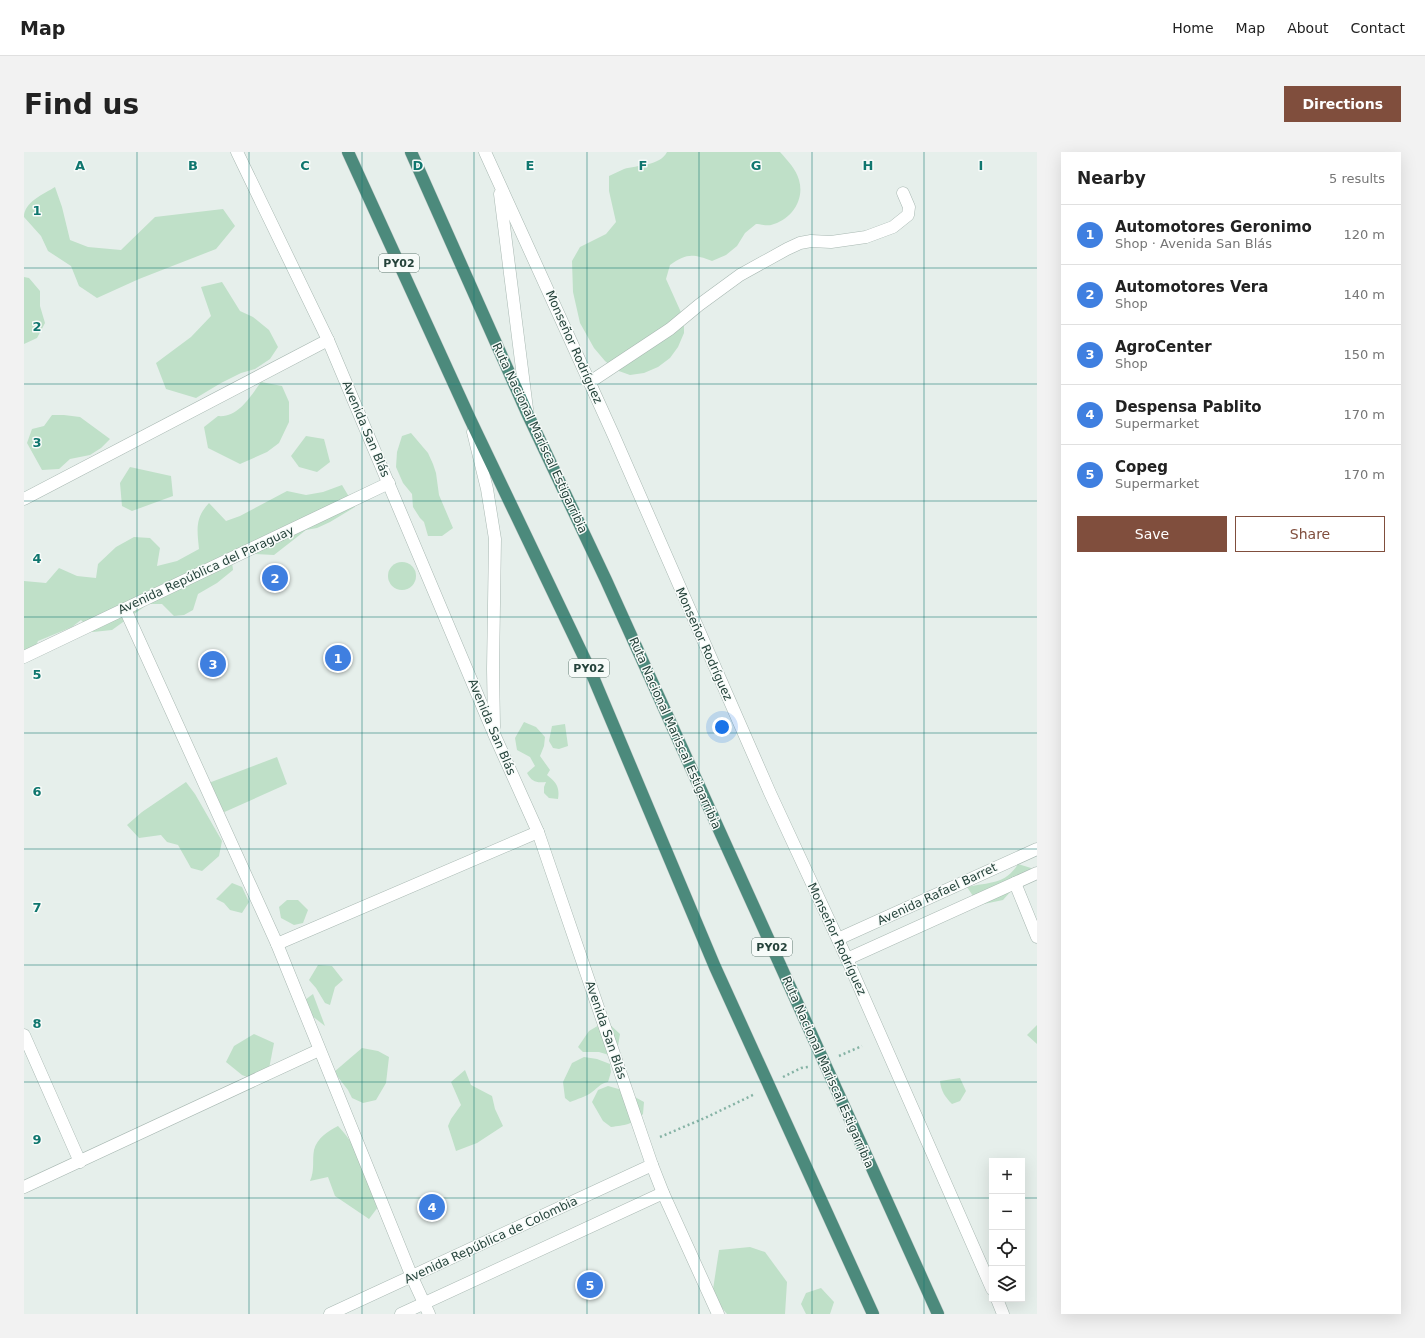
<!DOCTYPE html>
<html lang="en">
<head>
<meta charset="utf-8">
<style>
	:root { --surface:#fff; --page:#f2f2f2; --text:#222; --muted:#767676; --line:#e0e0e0; --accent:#804e3d }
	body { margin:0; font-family:"DejaVu Sans",sans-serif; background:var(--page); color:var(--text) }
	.controls { position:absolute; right:12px; bottom:12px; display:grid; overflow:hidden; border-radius:0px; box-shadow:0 4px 16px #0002 }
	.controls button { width:36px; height:36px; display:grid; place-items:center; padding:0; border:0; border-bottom:1px solid var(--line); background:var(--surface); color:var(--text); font:20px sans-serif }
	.you { position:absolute; left:698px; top:575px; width:14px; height:14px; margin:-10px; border:3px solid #fff; border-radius:50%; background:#1a73e8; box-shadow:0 0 0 6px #1a73e833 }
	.badge { display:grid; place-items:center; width:26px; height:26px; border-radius:50%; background:var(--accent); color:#fff; font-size:13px; font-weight:700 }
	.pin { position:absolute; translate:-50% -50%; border:2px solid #fff; box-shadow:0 1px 4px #0006 }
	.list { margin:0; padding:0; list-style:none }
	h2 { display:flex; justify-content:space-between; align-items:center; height:52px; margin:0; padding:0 16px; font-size:17px }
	h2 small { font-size:13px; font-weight:400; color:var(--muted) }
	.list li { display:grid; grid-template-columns:26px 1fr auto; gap:12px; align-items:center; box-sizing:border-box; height:60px; padding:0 16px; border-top:1px solid var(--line) }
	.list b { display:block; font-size:15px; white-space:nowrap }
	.list p { margin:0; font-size:13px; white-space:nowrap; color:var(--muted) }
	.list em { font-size:13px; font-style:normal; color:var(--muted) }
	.actions { display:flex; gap:8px; padding:12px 16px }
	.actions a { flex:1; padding:9px 0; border:1px solid var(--accent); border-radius:0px; text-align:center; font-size:14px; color:var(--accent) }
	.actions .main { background:var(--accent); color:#fff }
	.icon { flex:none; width:22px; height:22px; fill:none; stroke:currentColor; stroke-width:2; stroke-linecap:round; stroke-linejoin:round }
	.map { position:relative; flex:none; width:1013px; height:1162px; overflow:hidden; border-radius:0px }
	header { display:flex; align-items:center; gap:24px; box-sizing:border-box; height:56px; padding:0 20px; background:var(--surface); border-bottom:1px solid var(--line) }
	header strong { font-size:19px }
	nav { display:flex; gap:22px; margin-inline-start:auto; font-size:14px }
	.intro { display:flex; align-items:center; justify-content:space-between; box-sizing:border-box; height:96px; padding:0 24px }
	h1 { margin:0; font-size:28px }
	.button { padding:10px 18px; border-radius:0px; background:var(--accent); color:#fff; font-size:14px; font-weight:700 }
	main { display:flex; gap:24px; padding:0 24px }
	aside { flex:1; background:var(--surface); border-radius:0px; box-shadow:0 4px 16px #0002 }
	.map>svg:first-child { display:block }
	.green { fill:#bfe0c8 }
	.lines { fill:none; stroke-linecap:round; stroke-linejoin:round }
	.service-casing { stroke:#a8b8b2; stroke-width:13 }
	.minor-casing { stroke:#a8b8b2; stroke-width:13 }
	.tertiary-casing { stroke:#a8b8b2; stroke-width:13 }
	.trunk-casing { stroke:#c2cac8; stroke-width:13 }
	.path { stroke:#86b3a5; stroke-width:2.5; stroke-dasharray:2 3; stroke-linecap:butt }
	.service { stroke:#fff; stroke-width:12 }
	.minor { stroke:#fff; stroke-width:12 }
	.tertiary { stroke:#fff; stroke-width:12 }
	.trunk { stroke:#4c8a7c; stroke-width:12 }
	.grid { fill:none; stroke:#0f766e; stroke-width:1; stroke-opacity:0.55 }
	.labels { text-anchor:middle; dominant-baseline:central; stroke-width:3; stroke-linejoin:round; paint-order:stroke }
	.shield { fill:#f7fbf9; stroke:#637a73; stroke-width:1 }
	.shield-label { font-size:11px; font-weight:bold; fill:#24423a }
	.street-label { font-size:12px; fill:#24423a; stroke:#f7fbf9 }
	.grid-label { font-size:13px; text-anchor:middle; font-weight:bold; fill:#0f766e; stroke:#f7fbf9; stroke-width:3; stroke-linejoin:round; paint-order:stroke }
</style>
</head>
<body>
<header>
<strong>Map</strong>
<nav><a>Home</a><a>Map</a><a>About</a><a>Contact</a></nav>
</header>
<div class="intro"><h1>Find us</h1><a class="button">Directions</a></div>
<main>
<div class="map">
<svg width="1013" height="1162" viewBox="0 0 1013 1162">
	<rect width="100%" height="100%" fill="#e6efeb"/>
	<g class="green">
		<path d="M 643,0 L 756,0 C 764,9 772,17 775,28 C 781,48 767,68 747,73 C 743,74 736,72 732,72 L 721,81 L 713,94 L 702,103 L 688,109 C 669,102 663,101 646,113 L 642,127 L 660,167 L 660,181 L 654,195 L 646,206 L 634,215 L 620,221 L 606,223 L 592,218 L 581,209 L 570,196 L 556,171 L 549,140 L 548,109 L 556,95 L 582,82 L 592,70 L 585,39 L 585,24 C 590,22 595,19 600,17 C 613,13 636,14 643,0 Z"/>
		<path d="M 31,35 L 38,55 L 46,88 L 64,95 L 97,98 L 131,65 L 199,57 L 211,74 L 192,97 L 115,127 L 73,146 L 55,134 L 47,114 L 24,99 L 17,84 L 0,65 C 0,50 20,42 31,35 Z"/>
		<polygon points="0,125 5,126 16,139 16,154 21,171 13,186 0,192"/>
		<polygon points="198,130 216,159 229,165 245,178 254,195 246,207 231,217 217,221 197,231 172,246 142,237 132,211 167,185 187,164 177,135"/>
		<path d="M 237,230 L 258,234 L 265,250 L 265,270 L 255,291 L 243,300 L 216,312 L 184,296 L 180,275 L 194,264 C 214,266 226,245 237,230 Z"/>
		<polygon points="28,263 40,263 56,265 86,287 77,296 66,303 46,307 35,317 18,318 3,291 8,277 20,274"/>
		<polygon points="387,281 404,301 409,312 412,321 415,343 429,376 418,384 404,384 400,370 396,366 389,355 388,342 379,331 372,315 373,300 378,284"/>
		<polygon points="282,284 300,287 306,310 293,320 275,315 267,304"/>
		<polygon points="106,315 147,324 149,344 108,359 98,354 96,331"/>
		<path d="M 318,333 L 331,355 L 306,370 L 293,376 L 282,378 L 250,403 L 231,402 L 225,392 L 207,402 L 209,418 L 193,431 L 174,442 L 169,458 L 160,463 L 150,464 L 138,452 L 124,452 L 88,478 L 69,480 L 57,468 L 48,475 L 14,489 L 6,506 L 0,510 L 0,429 L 22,431 L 35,416 L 53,424 L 72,426 L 74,412 L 92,395 L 110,385 L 126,386 L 136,396 L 133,414 L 153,409 L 175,397 C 173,377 171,366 185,351 L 202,369 L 216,364 L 263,339 L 282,343 L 299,340 Z"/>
		<circle cx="378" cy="424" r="14"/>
		<path d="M 500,570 L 512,575 L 521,585 L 520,594 L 516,604 L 526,618 L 523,623 C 532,630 536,635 534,647 L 525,646 L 520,641 L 520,635 L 522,630 C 512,631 508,630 503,621 L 511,614 L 506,605 L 493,598 L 491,586 Z"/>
		<polygon points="541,572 544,594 535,597 529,596 525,589 528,574"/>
		<polygon points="253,605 263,632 196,662 182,632"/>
		<polygon points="162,630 171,642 198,689 195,704 178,719 167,716 154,693 143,690 137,683 115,686 103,673 118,660"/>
		<path d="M 994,712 L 1007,716 L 1001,732 L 987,739 L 979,748 L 955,753 L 943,735 C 965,730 981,733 994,712 Z"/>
		<polygon points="208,731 218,735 225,750 218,761 206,758 200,751 192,747"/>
		<polygon points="263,748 274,748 284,758 279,771 270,773 257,766 255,755"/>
		<polygon points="294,813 308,814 319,828 311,835 306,853 301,851 292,836 285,828"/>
		<polygon points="289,842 301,874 274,853"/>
		<polygon points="582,869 596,882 594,894 585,903 575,900 559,900 554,895 565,879"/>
		<polygon points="1013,873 1013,892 1003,883"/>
		<polygon points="230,882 250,891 244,922 231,928 218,923 202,910 210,894"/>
		<polygon points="338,896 354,899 365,905 362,931 352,948 339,951 328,946 324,938 310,920"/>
		<path d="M 560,905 L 573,907 L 586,912 L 587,920 L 584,930 C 575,932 575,935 568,940 C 562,945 553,947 546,950 L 541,946 L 539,930 L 548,911 Z"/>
		<polygon points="441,918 447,933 468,944 471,957 479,974 453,991 432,999 424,974 427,967 437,953 427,930"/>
		<path d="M 936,926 L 942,939 L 936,949 L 928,952 C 921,945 917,939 916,929 Z"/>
		<path d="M 584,934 L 598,938 L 620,950 L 619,962 C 608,973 601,973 587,975 L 579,969 L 568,950 L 574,938 Z"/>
		<path d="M 314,974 C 335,996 345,1023 357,1051 L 345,1067 L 311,1044 L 304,1025 L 286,1029 C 291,1018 288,1009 290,998 C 293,986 304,979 314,974 Z"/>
		<polygon points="726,1095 741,1100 763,1130 761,1162 703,1162 688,1144 695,1098"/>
		<polygon points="797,1136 810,1150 806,1162 782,1162 777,1152 782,1141"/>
	</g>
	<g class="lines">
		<defs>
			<g id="service">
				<polyline points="566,230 646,177 675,153 716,123 763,97 776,91 787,89 807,90 842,85 869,75 884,63 885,55 879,41"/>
				<polyline points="0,347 304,188"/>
				<polyline points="991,731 1013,785"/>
			</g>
			<g id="minor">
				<polyline points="101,457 253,792 388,1125 405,1162"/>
				<polyline points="0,505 365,331"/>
				<polyline points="814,787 1013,697"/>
				<polyline points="253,792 514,680"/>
				<polyline points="823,807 1013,721"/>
				<polyline points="0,883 56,1010"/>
				<polyline points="0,1035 295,898"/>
			</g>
			<g id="tertiary">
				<polyline points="213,0 304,188 470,582 514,680 628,1013 639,1041 694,1162"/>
				<polyline points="461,0 589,282 746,641 823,807 968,1137"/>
				<polyline points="476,42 503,257"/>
				<polyline points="449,280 463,337 471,387 469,517 470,575"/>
				<polyline points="973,1147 979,1162"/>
				<polyline points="306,1162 628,1013"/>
				<polyline points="377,1162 639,1041"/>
			</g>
			<g id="trunk">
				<polyline points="324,0 446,267 567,520 691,815 849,1162"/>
				<polyline points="387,0 504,263 582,428 914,1162"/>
			</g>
		</defs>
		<use href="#service" class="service-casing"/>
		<use href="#minor" class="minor-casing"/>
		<use href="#tertiary" class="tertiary-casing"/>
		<use href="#trunk" class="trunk-casing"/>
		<g class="path">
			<polyline points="815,904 838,894"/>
			<polyline points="759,925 777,916 784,915"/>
			<polyline points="636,985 683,965 731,942"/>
		</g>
		<use href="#service" class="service"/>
		<use href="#minor" class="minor"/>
		<use href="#tertiary" class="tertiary"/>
		<use href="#trunk" class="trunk"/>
	</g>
	<path class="grid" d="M 113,0 L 113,1162M 225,0 L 225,1162M 338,0 L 338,1162M 450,0 L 450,1162M 563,0 L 563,1162M 675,0 L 675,1162M 788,0 L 788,1162M 900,0 L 900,1162M 0,116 L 1013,116M 0,232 L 1013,232M 0,349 L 1013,349M 0,465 L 1013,465M 0,581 L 1013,581M 0,697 L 1013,697M 0,813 L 1013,813M 0,930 L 1013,930M 0,1046 L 968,1046M 998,1046 L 1013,1046"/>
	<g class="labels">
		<g class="shield">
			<rect x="355" y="102" width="40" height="18" rx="3"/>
			<rect x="545" y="507" width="40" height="18" rx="3"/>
			<rect x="728" y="786" width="40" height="18" rx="3"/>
		</g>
		<g class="shield-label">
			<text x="375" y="111">PY02</text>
			<text x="565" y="516">PY02</text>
			<text x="748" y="795">PY02</text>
		</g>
		<g class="street-label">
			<text transform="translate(550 195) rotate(66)">Monseñor Rodríguez</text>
			<text transform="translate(342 277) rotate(67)">Avenida San Blás</text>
			<text transform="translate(516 286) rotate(65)">Ruta Nacional Mariscal Estigarribia</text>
			<text transform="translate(182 418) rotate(-25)">Avenida República del Paraguay</text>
			<text transform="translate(680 492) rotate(66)">Monseñor Rodríguez</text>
			<text transform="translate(468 575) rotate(67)">Avenida San Blás</text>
			<text transform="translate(651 581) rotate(66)">Ruta Nacional Mariscal Estigarribia</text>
			<text transform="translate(913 742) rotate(-25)">Avenida Rafael Barret</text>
			<text transform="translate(813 787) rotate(65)">Monseñor Rodríguez</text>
			<text transform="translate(582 878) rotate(71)">Avenida San Blás</text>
			<text transform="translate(804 920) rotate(66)">Ruta Nacional Mariscal Estigarribia</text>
			<text transform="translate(467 1088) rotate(-25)">Avenida República de Colombia</text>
		</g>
	</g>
	<g class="grid-label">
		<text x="56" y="18">A</text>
		<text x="169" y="18">B</text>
		<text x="281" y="18">C</text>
		<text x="394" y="18">D</text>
		<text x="506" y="18">E</text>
		<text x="619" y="18">F</text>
		<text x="732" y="18">G</text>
		<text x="844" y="18">H</text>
		<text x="957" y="18">I</text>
		<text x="13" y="63">1</text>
		<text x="13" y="179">2</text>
		<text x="13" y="295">3</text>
		<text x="13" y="411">4</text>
		<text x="13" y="527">5</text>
		<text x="13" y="644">6</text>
		<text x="13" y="760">7</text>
		<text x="13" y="876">8</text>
		<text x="13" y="992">9</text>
	</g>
</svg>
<div class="controls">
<button>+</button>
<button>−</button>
<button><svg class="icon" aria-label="locate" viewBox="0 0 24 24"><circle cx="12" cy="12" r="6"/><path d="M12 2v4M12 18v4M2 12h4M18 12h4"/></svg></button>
<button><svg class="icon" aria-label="layers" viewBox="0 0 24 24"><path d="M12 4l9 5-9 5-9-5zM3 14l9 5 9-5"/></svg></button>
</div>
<div class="you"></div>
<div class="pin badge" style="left:314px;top:506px;background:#3f7fe0">1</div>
<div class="pin badge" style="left:251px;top:426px;background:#3f7fe0">2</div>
<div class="pin badge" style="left:189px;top:512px;background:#3f7fe0">3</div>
<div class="pin badge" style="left:408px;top:1055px;background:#3f7fe0">4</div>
<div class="pin badge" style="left:566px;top:1133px;background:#3f7fe0">5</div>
</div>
<aside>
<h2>Nearby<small>5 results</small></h2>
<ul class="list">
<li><span class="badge" style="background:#3f7fe0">1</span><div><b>Automotores Geronimo</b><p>Shop · Avenida San Blás</p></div><em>120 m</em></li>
<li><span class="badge" style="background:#3f7fe0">2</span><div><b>Automotores Vera</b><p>Shop</p></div><em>140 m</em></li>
<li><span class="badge" style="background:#3f7fe0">3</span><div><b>AgroCenter</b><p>Shop</p></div><em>150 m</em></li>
<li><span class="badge" style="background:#3f7fe0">4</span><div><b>Despensa Pablito</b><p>Supermarket</p></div><em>170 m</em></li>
<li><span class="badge" style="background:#3f7fe0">5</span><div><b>Copeg</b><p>Supermarket</p></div><em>170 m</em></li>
</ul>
<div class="actions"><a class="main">Save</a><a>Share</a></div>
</aside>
</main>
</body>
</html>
